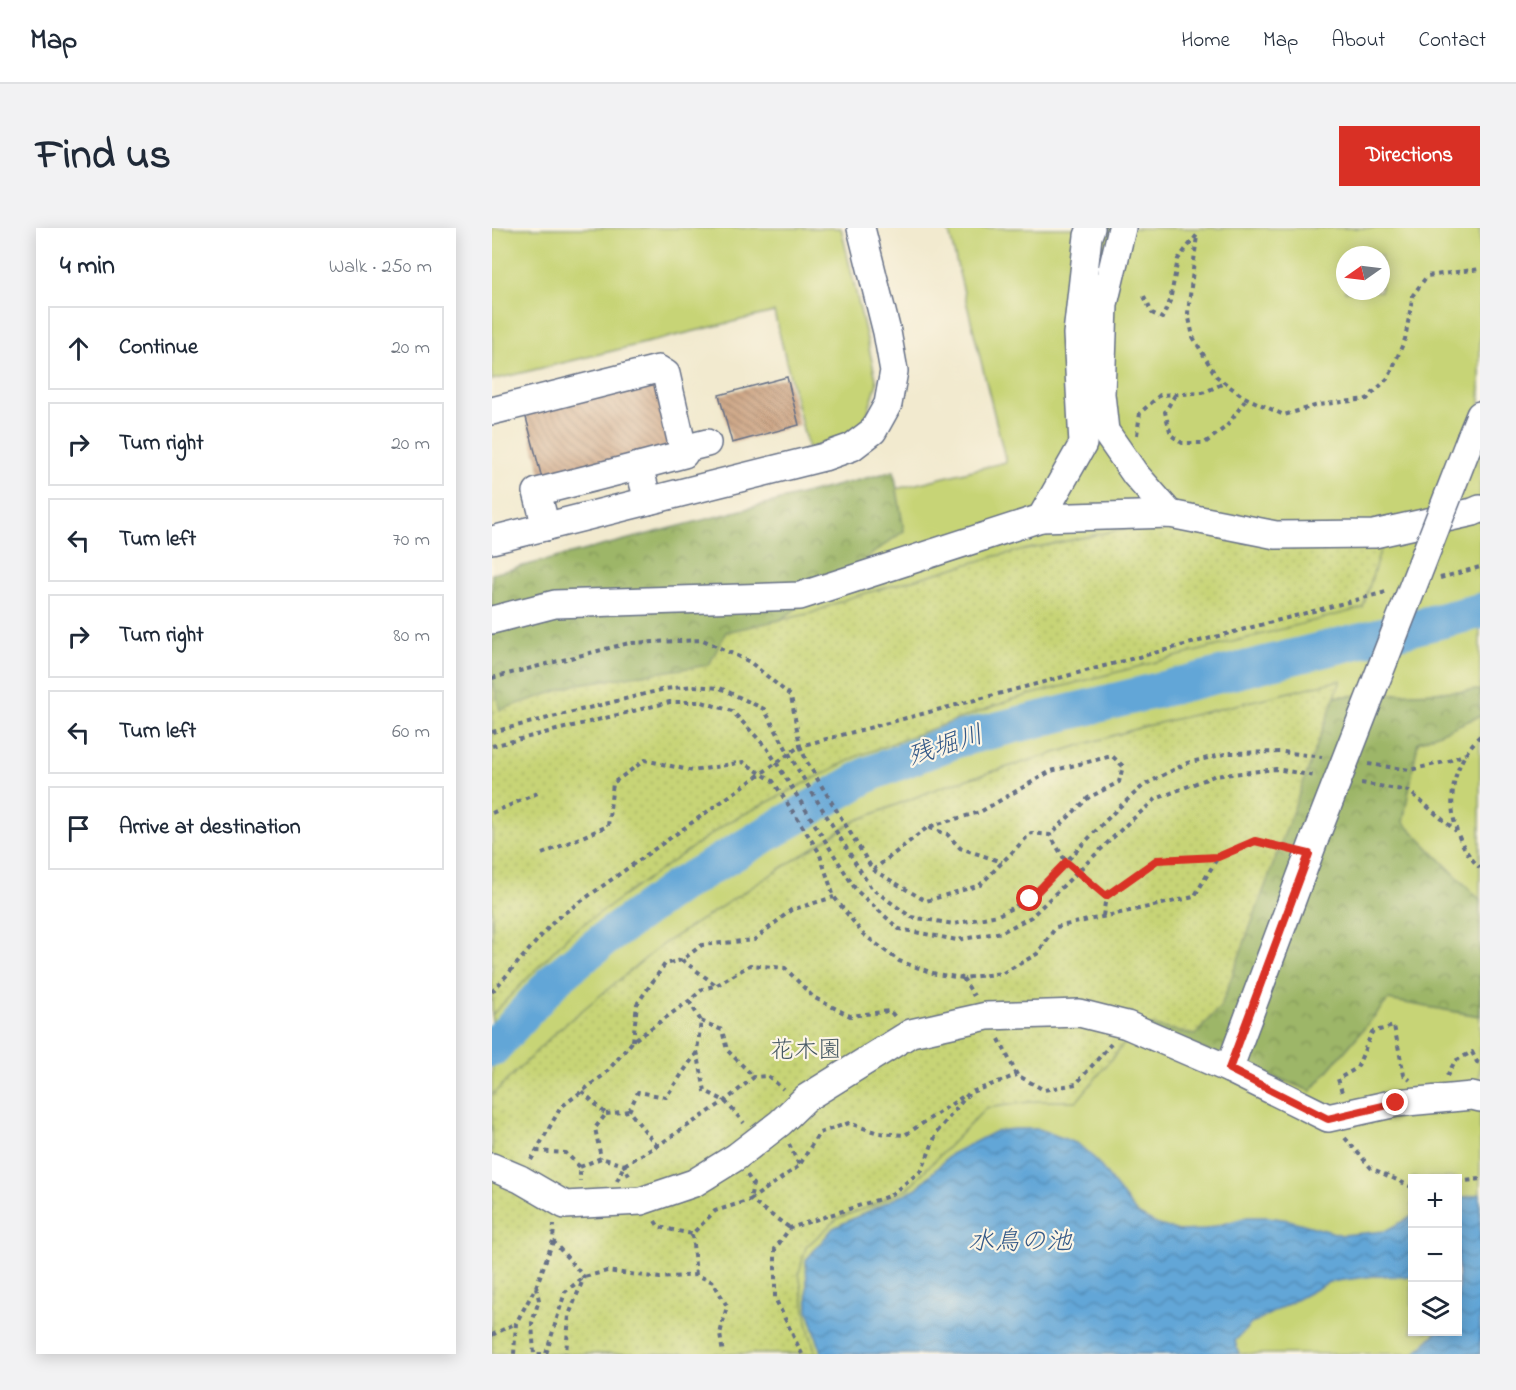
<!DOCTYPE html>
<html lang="en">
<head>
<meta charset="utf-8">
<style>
	:root { --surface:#fff; --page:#f2f2f3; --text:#1f2937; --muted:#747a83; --line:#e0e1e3; --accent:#d93025 }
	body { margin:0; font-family:"Indie Flower","Klee One",sans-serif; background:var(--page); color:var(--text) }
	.controls { position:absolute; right:18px; bottom:18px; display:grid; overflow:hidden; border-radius:0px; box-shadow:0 3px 15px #0003 }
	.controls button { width:54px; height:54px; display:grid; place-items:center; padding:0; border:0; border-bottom:2px solid var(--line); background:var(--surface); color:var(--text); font:30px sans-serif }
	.compass { position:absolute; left:844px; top:18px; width:54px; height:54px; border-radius:50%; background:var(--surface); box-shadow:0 3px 15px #0003; rotate:256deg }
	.stop { position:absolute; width:18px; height:18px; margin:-14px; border:4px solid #d93025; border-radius:50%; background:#fff }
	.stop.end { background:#d93025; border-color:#fff; box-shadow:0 2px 6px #0008 }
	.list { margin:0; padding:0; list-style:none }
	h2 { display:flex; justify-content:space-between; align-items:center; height:78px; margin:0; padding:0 24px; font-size:26px }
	h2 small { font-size:20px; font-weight:400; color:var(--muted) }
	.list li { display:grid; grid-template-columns:39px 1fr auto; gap:18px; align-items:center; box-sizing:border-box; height:84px; margin:0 12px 12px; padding:0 12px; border:2px solid var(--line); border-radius:0px }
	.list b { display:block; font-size:22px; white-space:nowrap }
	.list em { font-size:20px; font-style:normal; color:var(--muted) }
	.icon { flex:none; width:33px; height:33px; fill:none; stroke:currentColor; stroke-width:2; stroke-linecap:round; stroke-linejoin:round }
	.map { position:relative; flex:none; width:988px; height:1126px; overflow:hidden; border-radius:0px }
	header { display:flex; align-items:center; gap:36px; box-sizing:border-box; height:84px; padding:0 30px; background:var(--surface); border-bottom:2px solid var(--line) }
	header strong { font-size:28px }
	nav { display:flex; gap:33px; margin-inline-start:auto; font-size:21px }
	.intro { display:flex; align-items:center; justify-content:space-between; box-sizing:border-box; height:144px; padding:0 36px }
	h1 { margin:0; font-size:42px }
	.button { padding:15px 27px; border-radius:0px; background:var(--accent); color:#fff; font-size:21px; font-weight:700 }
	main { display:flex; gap:36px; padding:0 36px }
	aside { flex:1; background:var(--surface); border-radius:0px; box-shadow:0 3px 15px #0003 }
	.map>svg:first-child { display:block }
	.green { fill:#c7d476; stroke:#71826a; stroke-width:1.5; fill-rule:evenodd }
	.forest { fill:url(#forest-crowns); stroke:#5c7262; stroke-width:1.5 }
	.garden { fill:url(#garden-dots); stroke:#71826a; stroke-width:1.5 }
	.water { fill:url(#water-waves); stroke:#3e6a9a; stroke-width:1.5 }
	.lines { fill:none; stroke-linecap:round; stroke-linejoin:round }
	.river { stroke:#62a6d7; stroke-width:36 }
	.building { fill:url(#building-back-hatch) }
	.minor-casing { stroke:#667086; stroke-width:30 }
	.path { stroke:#667086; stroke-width:4; stroke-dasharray:4.5 4.5; stroke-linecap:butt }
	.minor { stroke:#fff; stroke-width:27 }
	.minor-bridge-casing { stroke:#667086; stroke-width:30; stroke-linecap:butt }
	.minor-bridge { stroke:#fff; stroke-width:27 }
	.route { stroke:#d93025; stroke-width:8 }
	.labels { text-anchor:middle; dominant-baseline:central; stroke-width:4.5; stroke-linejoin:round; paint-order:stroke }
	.park-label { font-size:24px; fill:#465864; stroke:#fcf5e5 }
	.water-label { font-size:26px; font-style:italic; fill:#345988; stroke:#fcf5e5 }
</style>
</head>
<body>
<header>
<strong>Map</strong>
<nav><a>Home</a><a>Map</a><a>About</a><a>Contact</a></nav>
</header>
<div class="intro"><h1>Find us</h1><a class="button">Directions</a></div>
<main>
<aside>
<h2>4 min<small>Walk · 250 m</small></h2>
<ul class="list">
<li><svg class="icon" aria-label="ahead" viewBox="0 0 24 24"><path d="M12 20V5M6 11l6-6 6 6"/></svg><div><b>Continue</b></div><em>20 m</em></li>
<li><svg class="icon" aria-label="right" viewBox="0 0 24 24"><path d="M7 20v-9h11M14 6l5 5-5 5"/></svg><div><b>Turn right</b></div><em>20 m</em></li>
<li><svg class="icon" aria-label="left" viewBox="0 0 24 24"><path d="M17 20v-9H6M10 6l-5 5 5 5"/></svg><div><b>Turn left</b></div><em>70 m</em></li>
<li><svg class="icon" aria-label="right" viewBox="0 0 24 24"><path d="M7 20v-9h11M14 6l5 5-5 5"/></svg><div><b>Turn right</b></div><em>80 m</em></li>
<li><svg class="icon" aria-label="left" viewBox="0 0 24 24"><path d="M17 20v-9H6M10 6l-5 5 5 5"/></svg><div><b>Turn left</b></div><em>60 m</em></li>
<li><svg class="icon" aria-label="arrive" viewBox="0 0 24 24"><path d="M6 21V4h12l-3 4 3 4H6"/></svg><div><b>Arrive at destination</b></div></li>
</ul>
</aside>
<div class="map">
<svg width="988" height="1126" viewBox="0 0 988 1126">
	<defs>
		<pattern id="forest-crowns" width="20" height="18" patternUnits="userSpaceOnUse" patternTransform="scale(1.5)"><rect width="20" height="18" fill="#9db667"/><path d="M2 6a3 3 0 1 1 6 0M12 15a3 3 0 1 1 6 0" fill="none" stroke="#7f9458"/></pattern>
		<pattern id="garden-dots" width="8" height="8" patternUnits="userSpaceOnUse" patternTransform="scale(1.5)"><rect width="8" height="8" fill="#c7d476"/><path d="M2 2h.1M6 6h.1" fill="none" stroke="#aab668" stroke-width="1.8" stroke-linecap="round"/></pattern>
		<pattern id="water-waves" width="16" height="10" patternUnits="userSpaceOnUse" patternTransform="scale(1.5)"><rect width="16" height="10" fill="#62a6d7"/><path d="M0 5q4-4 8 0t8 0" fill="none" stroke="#5088b2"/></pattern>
		<pattern id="building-back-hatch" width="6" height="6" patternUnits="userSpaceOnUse" patternTransform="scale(1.5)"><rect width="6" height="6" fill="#cfa888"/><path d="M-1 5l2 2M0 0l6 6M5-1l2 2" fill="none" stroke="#a78972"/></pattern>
	</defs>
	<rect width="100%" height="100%" fill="#fcf5e5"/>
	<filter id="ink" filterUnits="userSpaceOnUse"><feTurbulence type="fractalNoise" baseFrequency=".0167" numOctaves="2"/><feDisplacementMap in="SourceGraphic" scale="12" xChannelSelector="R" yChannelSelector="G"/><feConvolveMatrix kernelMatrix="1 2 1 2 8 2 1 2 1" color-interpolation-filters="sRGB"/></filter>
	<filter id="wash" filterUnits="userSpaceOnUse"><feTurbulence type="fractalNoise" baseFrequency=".008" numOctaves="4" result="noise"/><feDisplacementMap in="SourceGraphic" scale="24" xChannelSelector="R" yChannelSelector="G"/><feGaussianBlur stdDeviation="1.35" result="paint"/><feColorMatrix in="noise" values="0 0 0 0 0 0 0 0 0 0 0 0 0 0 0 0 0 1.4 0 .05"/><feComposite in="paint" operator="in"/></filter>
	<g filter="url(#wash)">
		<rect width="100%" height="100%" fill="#f2eacf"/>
		<g class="green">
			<polygon points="0,0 349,0 385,155 371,200 316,221 282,84 0,152"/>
			<path d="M 456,0 L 988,0 L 988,1126 L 0,1126 L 0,360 L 514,234 ZM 853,27 L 889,27 L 889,63 L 853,63 ZM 920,950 L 966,950 L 966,1104 L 920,1104 Z"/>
		</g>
		<g class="forest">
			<polygon points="402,243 412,303 284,395 0,694 0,346"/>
			<polygon points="988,462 988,488 926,514 911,594 988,672 988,788 896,772 819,863 556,761 831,469"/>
		</g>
		<g class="garden">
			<polygon points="664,294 775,311 889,319 871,380 522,471 366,528 235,595 79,705 0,787 0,450 8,482 86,456 217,437 234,404 320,385 357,370 504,328"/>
			<polygon points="849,452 729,778 703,807 649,795 585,873 544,873 494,880 416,960 377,979 346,990 314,1019 307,1045 316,1099 324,1126 0,1126 0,867 66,802 171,716 363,593 452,558 650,499"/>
		</g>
		<g class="water">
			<polygon points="522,901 547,901 586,916 603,931 645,986 664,996 687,1003 710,1002 755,989 776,989 797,992 850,1007 893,1003 920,988 920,1049 882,1048 837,1054 759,1096 743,1113 747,1126 330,1126 316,1082 314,1032 341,1000 425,960 459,926 504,903"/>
			<polygon points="988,966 988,1126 922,1126 945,1104 966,1104 966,971"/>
		</g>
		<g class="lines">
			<polyline class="river" points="0,821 65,749 114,710 183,660 377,546 467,511 988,383"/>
		</g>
		<g id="blocks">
			<g class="building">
				<polygon points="163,144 185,227 53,262 31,178"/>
				<polygon points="295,149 307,197 240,215 227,167"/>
			</g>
		</g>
	</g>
	<g filter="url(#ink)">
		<use href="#blocks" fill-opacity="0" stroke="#667086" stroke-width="1.5"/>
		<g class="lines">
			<defs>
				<g id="minor">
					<polyline points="630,0 612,76 609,166 613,203 643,246 678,286"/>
					<polyline points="0,183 166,141 174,146 191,221 215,215"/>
					<polyline points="979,209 988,187"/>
					<polyline points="147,238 192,226 191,221"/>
					<polyline points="549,290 591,216 585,106 596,8 599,0"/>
					<polyline points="54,299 45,264 147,238 156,273"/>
					<polyline points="0,312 332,229 360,219 381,203 396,176 402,143 395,104 369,0"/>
					<polyline points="0,392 63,376 308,368 549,290 678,286 784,307 882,306 981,284 988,281"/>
					<polyline points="737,841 823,610"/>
					<polyline points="0,939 28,951 73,977 149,973 202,955 244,929 288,895 314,870 419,805 495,788 587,785 635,797 737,841 836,890 904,875 980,868 988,870"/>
				</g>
			</defs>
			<use href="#minor" class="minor-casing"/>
			<g class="path">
				<polyline points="652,68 660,85 670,90 678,73 686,31 705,7 696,85 701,109 724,148 750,168 792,187 826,177 875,171 897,149 913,111 921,67 935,48 988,41"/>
				<polyline points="683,167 673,184 679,207 690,215 713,215 735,198 755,170"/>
				<polyline points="645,207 648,185 668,167 711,165 732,155"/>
				<polyline points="948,350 988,339"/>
				<polyline points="0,450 137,415 211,412 258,434 299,468 308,518 894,364"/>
				<polyline points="0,504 173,461 201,458 228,460 272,481 305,540 379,660 419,689 462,696 506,687 538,671 624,582 652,557 695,535 737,525 791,524 830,529"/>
				<path d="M 988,508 C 951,544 951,604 988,640"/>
				<polyline points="0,518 178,474 210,474 240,483 275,520 364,662 407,701 465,712 510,704 539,689 635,596 664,571 722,548 784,541 823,548"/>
				<polyline points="876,536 918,542 957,533 973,526"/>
				<polyline points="869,555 917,563 964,603"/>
				<polyline points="0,585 48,564"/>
				<polyline points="437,600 455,606 468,620 510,634"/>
				<polyline points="50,626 116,598 121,555 153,532 201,543 251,534 281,553 327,624 342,669 371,706 407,733 444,746 471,750 511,745 545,726 564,699 702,669 726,629"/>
				<polyline points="381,642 436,599 488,584 559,543 620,528 631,538 627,554 596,570 558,607"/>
				<polyline points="611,688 614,668"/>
				<polyline points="190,732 224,757"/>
				<polyline points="471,750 482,768"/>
				<polyline points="0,764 64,691 308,518 315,534 381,642 434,673 488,657 539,605 558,607 574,634 614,668 665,632 726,629 763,613 796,621"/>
				<polyline points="197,773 209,793 205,823 213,863 233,873 252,895"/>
				<polyline points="209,793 230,802 235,822 262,849"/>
				<polyline points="507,811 525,847 552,862 584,856 619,816"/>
				<polyline points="141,813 145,776 173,736 190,732 210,717 262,712 299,682 342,669"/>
				<polyline points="955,848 963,833 980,824 985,834 988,835"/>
				<polyline points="90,863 114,886 103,900 109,930"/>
				<polyline points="850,864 846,851 865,840 880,804 902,798 912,847 918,852"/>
				<polyline points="114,886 137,883"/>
				<polyline points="853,910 879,940 920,959"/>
				<polyline points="297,916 307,937"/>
				<polyline points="165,918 137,883 146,864 174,869 205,824"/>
				<polyline points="44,923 74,925 88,939 88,953"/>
				<polyline points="39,932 69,879 113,846 141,813 197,773 211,761 225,757 258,737 293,740 321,769 358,788 398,783 404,790"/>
				<polyline points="88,939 109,930 132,937 138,950"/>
				<polyline points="255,947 261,956 258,972 307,938 327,905 357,895 386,905 413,907 473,867"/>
				<polyline points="125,953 132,937 165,918 233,873 262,849 276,848 291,861"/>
				<polyline points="966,954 988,951"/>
				<polyline points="163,993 167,999 200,1006"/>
				<polyline points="61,1013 92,1049 77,1087 74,1126"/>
				<polyline points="204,1047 200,1006 223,983 258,972 298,1000"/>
				<polyline points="44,1059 47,1072 40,1095 42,1126 54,1126 73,1064 92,1049 115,1043 168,1050 204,1047 221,1054 235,1078 228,1106 231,1126"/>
				<polyline points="0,1107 24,1095"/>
				<polyline points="22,1126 24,1095 44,1059 61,1013 62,996"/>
				<polyline points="310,1126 283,1070 283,1021 298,1000 397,968 430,942 445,904 477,865 525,847"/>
			</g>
			<use href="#minor" class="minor"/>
			<defs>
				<polyline id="minor-bridge" points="823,610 979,209"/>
			</defs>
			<use href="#minor-bridge" class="minor-bridge-casing"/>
			<use href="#minor-bridge" class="minor-bridge"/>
		</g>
	</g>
	<g class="lines" filter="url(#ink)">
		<polyline class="route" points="538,671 574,634 614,668 665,632 726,629 763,613 817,626 737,841 836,891 904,875"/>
	</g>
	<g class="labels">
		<g class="park-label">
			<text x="314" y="823">花木園</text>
		</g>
		<g class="water-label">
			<text transform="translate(454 519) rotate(-18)">残堀川</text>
			<text x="528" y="1015">水鳥の池</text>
		</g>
	</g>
</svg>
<div class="controls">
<button>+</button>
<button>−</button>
<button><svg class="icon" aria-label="layers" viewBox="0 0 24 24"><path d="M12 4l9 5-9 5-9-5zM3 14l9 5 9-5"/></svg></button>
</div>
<svg class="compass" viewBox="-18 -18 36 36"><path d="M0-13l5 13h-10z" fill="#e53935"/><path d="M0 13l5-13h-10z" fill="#747a83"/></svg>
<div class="stop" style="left:538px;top:671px"></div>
<div class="stop end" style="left:904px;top:875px"></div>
</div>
</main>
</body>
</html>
